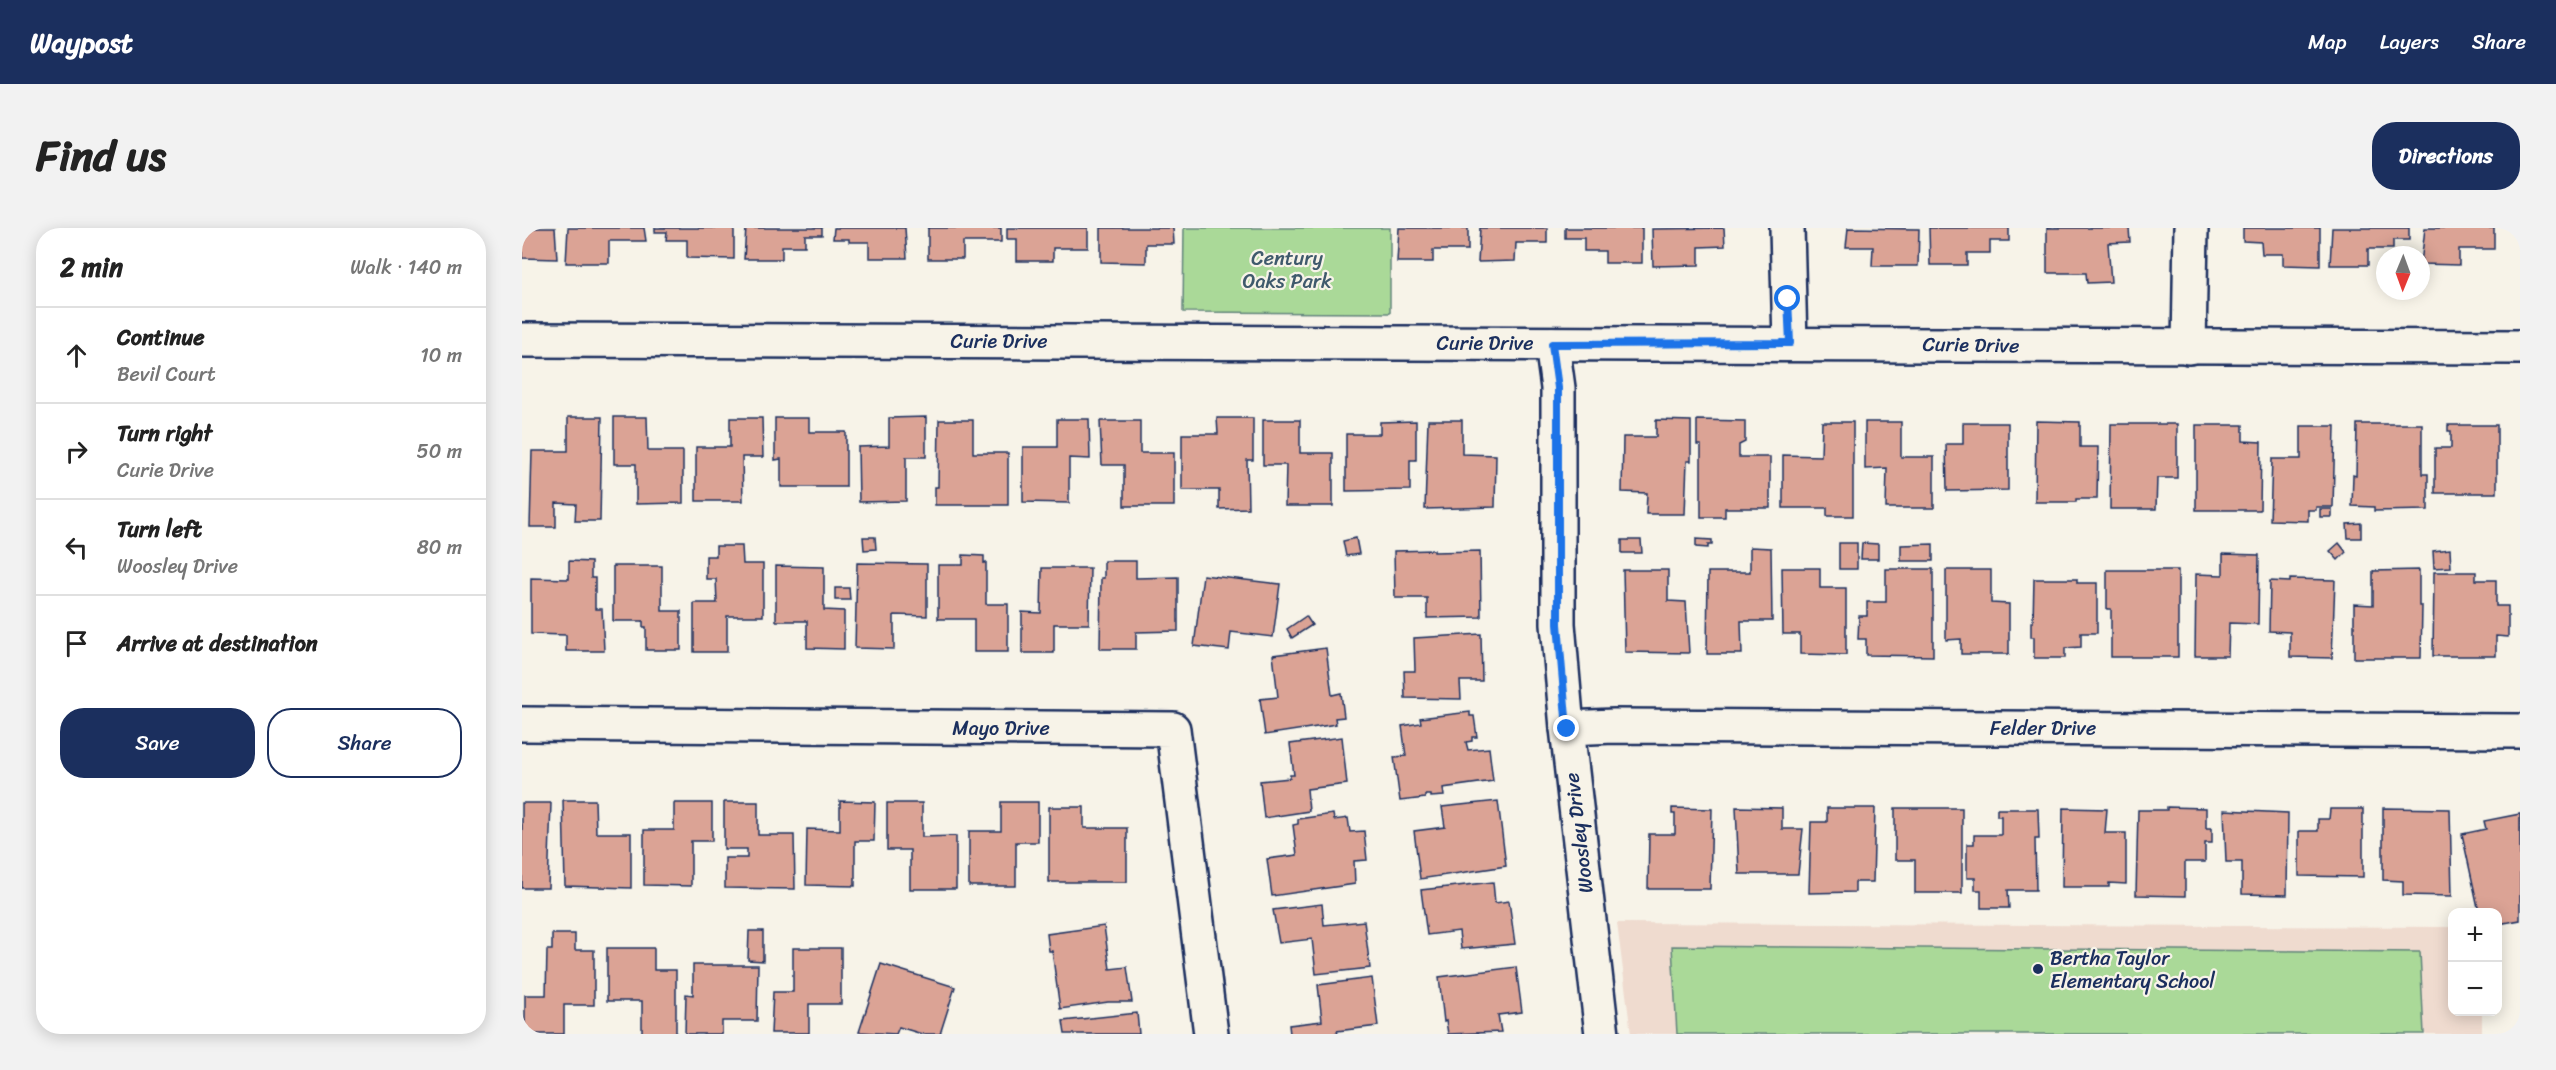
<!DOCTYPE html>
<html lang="en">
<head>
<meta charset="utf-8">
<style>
	:root { --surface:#fff; --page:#f2f2f2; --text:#222; --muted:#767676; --line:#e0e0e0; --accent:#1b2f5e }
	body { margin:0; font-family:Sriracha,sans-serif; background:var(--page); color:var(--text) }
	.controls { position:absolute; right:18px; bottom:18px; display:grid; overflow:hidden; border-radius:12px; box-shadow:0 3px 15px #0003 }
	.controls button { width:54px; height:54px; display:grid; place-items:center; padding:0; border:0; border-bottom:2px solid var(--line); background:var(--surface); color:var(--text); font:30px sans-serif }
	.compass { position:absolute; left:1854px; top:18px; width:54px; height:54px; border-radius:50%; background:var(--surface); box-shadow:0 3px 15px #0003; rotate:181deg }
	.stop { position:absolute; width:18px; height:18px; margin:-14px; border:4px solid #1a73e8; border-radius:50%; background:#fff }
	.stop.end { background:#1a73e8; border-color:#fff; box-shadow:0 2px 6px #0008 }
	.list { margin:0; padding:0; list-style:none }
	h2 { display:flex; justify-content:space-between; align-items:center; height:78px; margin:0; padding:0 24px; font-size:26px }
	h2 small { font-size:20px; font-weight:400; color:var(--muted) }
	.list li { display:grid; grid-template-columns:39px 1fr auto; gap:18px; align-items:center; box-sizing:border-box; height:96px; padding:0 24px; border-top:2px solid var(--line) }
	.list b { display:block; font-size:22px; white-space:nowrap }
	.list p { margin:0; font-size:20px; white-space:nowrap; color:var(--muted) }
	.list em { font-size:20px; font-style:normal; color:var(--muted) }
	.actions { display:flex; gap:12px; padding:18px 24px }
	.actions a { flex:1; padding:14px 0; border:2px solid var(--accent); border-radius:24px; text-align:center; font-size:21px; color:var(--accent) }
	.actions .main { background:var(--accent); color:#fff }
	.icon { flex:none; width:33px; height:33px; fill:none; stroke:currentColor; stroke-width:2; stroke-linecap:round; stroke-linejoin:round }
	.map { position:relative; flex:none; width:1998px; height:806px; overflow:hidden; border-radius:24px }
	header { display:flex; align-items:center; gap:36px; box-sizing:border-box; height:84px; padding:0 30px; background:var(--accent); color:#fff }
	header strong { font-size:28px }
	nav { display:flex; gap:33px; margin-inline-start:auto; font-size:21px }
	.intro { display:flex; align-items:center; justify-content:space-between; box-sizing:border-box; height:144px; padding:0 36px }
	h1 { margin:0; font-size:42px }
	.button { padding:15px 27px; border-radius:24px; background:var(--accent); color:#fff; font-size:21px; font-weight:700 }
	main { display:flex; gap:36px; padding:0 36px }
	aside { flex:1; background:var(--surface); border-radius:24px; box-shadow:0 3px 15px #0003 }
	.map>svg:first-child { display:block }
	.built { fill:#efdbcf }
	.green { fill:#aad998; stroke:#62847b; stroke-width:1.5 }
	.building { fill:#dba395; stroke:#1b2f5e; stroke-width:1.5 }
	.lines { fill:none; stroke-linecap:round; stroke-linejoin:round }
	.minor-casing { stroke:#1b2f5e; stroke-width:38 }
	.minor { stroke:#f7f3e8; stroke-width:33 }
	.route { stroke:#1a73e8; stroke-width:8 }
	.poi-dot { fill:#1b2f5e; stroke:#f7f3e8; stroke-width:2 }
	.labels { text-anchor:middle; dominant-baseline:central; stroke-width:4.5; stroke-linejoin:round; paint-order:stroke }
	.park-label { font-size:20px; fill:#3f5a6c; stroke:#f7f3e8 }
	.street-label { font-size:20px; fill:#1b2f5e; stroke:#f7f3e8 }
	.poi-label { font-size:20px; fill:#1b2f5e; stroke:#f7f3e8; text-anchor:start }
</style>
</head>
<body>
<header>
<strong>Waypost</strong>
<nav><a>Map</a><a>Layers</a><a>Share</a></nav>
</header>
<div class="intro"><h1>Find us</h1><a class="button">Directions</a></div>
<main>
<aside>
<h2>2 min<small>Walk · 140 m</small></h2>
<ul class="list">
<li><svg class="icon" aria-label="ahead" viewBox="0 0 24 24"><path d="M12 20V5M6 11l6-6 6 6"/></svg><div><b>Continue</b><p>Bevil Court</p></div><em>10 m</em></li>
<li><svg class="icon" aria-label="right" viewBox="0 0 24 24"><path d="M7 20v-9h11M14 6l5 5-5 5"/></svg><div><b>Turn right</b><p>Curie Drive</p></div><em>50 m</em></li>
<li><svg class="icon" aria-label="left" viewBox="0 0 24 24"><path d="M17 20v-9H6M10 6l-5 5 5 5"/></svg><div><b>Turn left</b><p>Woosley Drive</p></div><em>80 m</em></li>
<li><svg class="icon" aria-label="arrive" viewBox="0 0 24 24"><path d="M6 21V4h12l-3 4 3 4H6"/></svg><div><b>Arrive at destination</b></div></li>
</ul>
<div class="actions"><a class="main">Save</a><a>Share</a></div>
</aside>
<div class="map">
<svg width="1998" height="806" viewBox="0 0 1998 806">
	<rect width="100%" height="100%" fill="#f7f3e8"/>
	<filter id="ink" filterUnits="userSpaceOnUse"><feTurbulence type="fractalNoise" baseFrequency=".0167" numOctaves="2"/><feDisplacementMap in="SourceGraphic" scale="12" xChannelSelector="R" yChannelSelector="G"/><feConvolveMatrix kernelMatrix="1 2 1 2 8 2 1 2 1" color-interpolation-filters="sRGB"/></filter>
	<g filter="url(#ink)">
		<polygon class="built" points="1095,695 1930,699 1930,784 1960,784 1960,806 1109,806"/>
		<g class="green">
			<polygon points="662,0 868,0 868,85 661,84"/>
			<polygon points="1150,718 1898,724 1902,806 1155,806"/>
		</g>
		<g class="building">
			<polygon points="0,0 33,0 35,31 0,30"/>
			<polygon points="46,0 122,0 124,13 87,13 87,35 44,35"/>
			<polygon points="133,0 212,0 212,31 165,30 165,12 144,12 145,4 133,4"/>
			<polygon points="224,0 300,0 300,7 283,7 283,18 260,18 260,31 222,31"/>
			<polygon points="312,0 383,0 385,30 347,30 347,14 327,14 327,11 311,11"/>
			<polygon points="406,0 479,0 479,14 441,14 441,31 406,31"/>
			<polygon points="485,0 566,0 566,20 531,20 531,33 495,33 495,11 485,11"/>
			<polygon points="579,0 651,0 652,16 624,16 624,35 579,34"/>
			<polygon points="877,0 946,0 946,22 911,22 911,34 875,34"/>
			<polygon points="958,0 1025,0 1025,15 994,15 993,33 956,34"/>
			<polygon points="1043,0 1120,0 1120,35 1083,35 1083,23 1062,23 1062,10 1043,10"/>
			<polygon points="1202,0 1203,18 1177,19 1177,37 1131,38 1130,1"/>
			<polygon points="1326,0 1397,1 1396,38 1350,38 1351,19 1324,19"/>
			<polygon points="1407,0 1487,0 1487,13 1468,13 1468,25 1445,25 1445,37 1408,37"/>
			<polygon points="1525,0 1607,0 1608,14 1586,15 1589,54 1565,55 1564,45 1525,45"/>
			<polygon points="1721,0 1798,0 1798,38 1761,37 1761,26 1740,26 1739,14 1721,13"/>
			<polygon points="1810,0 1887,0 1887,12 1871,12 1871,21 1846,21 1846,37 1808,37"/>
			<polygon points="1903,0 1972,0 1972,21 1937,21 1937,37 1899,36"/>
			<polygon points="46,189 80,189 78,293 53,293 54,276 34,275 34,299 8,299 10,223 46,223"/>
			<polygon points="92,189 125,189 126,223 161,223 161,275 114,276 114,236 92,236"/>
			<polygon points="404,189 404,229 384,229 384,273 337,274 336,219 367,218 367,190"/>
			<polygon points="208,190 240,190 241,229 220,229 221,273 174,273 174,219 208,219"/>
			<polygon points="253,190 287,190 287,204 324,204 324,259 259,259 259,231 253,232"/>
			<polygon points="695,190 731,190 731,232 725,232 726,280 697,281 697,262 660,262 660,206 696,206"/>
			<polygon points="535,191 567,191 568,231 547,230 547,275 501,274 501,219 535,219"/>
			<polygon points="417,192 451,192 451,225 486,225 486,277 413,277 413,259 416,259"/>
			<polygon points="741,192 778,192 778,225 811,225 811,278 763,278 764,237 741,237"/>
			<polygon points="906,192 940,192 940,226 974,227 973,279 903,281"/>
			<polygon points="1134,192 1169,193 1169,233 1165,233 1163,286 1124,286 1125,265 1100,264 1101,209 1134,209"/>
			<polygon points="1175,192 1223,193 1223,214 1217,217 1217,229 1248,229 1248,280 1203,280 1203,289 1179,289 1179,217 1175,217"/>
			<polygon points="578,193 618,193 618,225 652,225 652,278 602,278 602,237 580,237"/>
			<polygon points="894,193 894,232 888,232 888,262 824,263 824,206 858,206 858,194"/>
			<polygon points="1514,193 1558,194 1558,219 1576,219 1575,271 1554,271 1554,274 1513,274"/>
			<polygon points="1300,194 1331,194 1331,288 1305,288 1305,280 1261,280 1261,227 1299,228"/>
			<polygon points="1343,194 1379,194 1379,229 1412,229 1412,280 1364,280 1365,240 1343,241"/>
			<polygon points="1441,195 1486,195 1486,262 1425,263 1424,216 1441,216"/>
			<polygon points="1589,196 1655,196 1655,250 1635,250 1634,281 1588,281"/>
			<polygon points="1835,196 1900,196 1900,246 1906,246 1906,282 1852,283 1852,279 1830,278 1831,247 1834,248"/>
			<polygon points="1674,197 1721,197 1721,213 1739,214 1738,282 1674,282"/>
			<polygon points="1926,197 1975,197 1975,265 1913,265 1913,220 1929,220 1929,203 1926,203"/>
			<polygon points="1779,198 1813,198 1811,279 1794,279 1794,282 1786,282 1786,293 1748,292 1750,231 1779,231"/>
			<rect x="1798" y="281" width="12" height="8"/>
			<polygon points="1839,295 1839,310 1826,310 1825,296"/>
			<polygon points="341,309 353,309 354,321 342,322"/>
			<polygon points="834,310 837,326 824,328 821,313"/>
			<polygon points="1174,311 1190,312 1190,317 1186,317 1186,320 1174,319"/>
			<polygon points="1100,312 1119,312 1120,325 1100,325"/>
			<rect x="1317" y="315" width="18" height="26"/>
			<polygon points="1340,315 1356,316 1356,331 1339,331"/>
			<polygon points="1817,315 1824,324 1816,332 1808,323"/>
			<polygon points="1411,316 1411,333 1379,333 1379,317"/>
			<polygon points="194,318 220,318 221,336 241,336 241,388 205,388 205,424 172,424 172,375 195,375 194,351 184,351 184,328 194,328"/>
			<polygon points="1228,319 1249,320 1250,393 1219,393 1220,426 1185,426 1186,344 1228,344"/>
			<polygon points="1928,321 1929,339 1912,340 1911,323"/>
			<polygon points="912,322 912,324 958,323 959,389 905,390 905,370 873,370 872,323"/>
			<polygon points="1701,326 1737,327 1736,396 1707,395 1706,428 1673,428 1674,346 1701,347"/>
			<polygon points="441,327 462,328 462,335 464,334 464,376 486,376 486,424 452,424 452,391 416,391 416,337 441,337"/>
			<polygon points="47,333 69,334 69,350 73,350 73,381 80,381 82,423 44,423 44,407 9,406 9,350 47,351"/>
			<polygon points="582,333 614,333 614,350 656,349 656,403 614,404 614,421 578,421 579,350 582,350"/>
			<polygon points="335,335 405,336 405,388 372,387 372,421 333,420"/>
			<polygon points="91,338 140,338 140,383 159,383 159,422 124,422 124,399 121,399 121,393 91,393"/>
			<polygon points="254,338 302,339 302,382 322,383 322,421 285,420 285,393 254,393"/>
			<polygon points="520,340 568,340 567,396 532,396 532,425 500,425 500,384 519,385"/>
			<polygon points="1260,340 1298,340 1298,360 1324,360 1324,427 1278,426 1278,406 1261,406"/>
			<polygon points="1364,341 1411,341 1411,428 1344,427 1344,411 1336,411 1337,388 1345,388 1345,374 1364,374"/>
			<polygon points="1101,342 1146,342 1146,373 1164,374 1167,425 1103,424"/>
			<polygon points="1424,342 1469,342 1469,375 1487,376 1487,426 1439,426 1439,411 1424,412"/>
			<polygon points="1585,342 1656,342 1656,429 1589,429 1589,381 1585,381"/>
			<polygon points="1897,342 1897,378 1900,378 1899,430 1832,430 1832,376 1851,377 1851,343"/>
			<polygon points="1912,344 1954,344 1954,352 1974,352 1974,378 1986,378 1986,409 1974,408 1974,428 1911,428"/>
			<polygon points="681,347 758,356 751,409 709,404 707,422 672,418"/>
			<polygon points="1512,351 1555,351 1555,355 1575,355 1575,405 1559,405 1559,419 1543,420 1543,430 1512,430 1512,409 1509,409 1509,394 1511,394"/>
			<polygon points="1768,351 1813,352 1810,430 1768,429 1768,404 1747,403 1748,353 1768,354"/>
			<polygon points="313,360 327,360 328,372 313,372"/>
			<polygon points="784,388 790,397 770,410 765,401"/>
			<polygon points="959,406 960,453 938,453 939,471 883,470 882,443 893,443 892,410"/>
			<polygon points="804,420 810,467 819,465 822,489 813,490 814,496 743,507 738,471 756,469 751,427"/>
			<polygon points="948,484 948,488 952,488 955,509 950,509 950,513 944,514 946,522 967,520 971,553 921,560 922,568 909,569 909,567 903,567 903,570 878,573 872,529 884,528 880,498 899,495 898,490"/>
			<polygon points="820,509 825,556 785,561 787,583 742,590 738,553 768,550 768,547 772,547 768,516"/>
			<polygon points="41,572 73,572 74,605 109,605 109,660 43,658"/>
			<polygon points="318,573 353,574 352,613 333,613 333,658 284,657 285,601 318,602"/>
			<polygon points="976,573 984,638 898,651 892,603 923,599 920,579"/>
			<polygon points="202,574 236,574 236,607 272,607 273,661 203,660 203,630 225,630 225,621 202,621"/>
			<polygon points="479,574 516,574 516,614 494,614 494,658 447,658 447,603 479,603"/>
			<polygon points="0,575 29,575 26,660 0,660"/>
			<polygon points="152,575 190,575 190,613 169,613 169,658 122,657 122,602 152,602"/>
			<polygon points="365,575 400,575 400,609 434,608 434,661 388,661 388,622 365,622"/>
			<polygon points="527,579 562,579 562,600 605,600 605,654 527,654"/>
			<polygon points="1214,579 1260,580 1260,601 1281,601 1276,646 1217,646"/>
			<polygon points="1645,579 1684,580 1684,600 1690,600 1690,615 1683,615 1683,634 1663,634 1663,668 1614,667 1616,582 1645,582"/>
			<polygon points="1150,580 1190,581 1188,661 1126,661 1127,606 1153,606 1153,586 1150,586"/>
			<polygon points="1305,580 1353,580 1351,654 1333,654 1333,664 1287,665 1289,594 1305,594"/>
			<polygon points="1373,580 1440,580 1440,665 1393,665 1393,632 1373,632"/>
			<polygon points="1541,580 1585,581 1583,605 1604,605 1604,656 1587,655 1587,659 1540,659"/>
			<polygon points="1861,580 1928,581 1930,668 1881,667 1881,653 1861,652"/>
			<polygon points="1475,581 1516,581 1517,611 1513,611 1514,662 1486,662 1487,680 1459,680 1459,662 1453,662 1453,650 1445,650 1445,616 1452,616 1452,607 1479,607 1479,588 1475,588"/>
			<polygon points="1808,581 1841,581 1841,649 1777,648 1777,603 1796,603 1796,591 1807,591"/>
			<polygon points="1702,582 1766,585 1765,667 1720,666 1720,634 1704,634"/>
			<polygon points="811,586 812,592 826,590 828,604 842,603 845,632 832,633 833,656 750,668 745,631 775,627 771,597 776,596 776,591"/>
			<polygon points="1998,586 1998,692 1976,696 1976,684 1957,684 1940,606 1964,601 1962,593"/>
			<polygon points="971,654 973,675 987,673 993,716 939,721 937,703 905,707 899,662"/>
			<polygon points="800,676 802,697 842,693 848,740 794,746 790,711 757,715 751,682"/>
			<polygon points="582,698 588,741 605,739 610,774 586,774 538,781 530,723 527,723 525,706"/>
			<polygon points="227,703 241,703 241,733 226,732"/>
			<polygon points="30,706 53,706 53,722 72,722 72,777 42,777 42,806 3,806 3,767 24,767 25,722 30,722"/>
			<polygon points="85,720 132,720 132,742 154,742 154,806 120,806 120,773 85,773"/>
			<polygon points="271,720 319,720 319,776 287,776 287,805 249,805 251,764 271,764"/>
			<polygon points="359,736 433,759 418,806 400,806 377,799 374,806 337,804"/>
			<polygon points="171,737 236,737 235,793 200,793 200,806 163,806 164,766 171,767"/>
			<polygon points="994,739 1000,784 976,787 979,804 926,806 924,793 922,794 917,749"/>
			<polygon points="850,750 856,798 815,803 816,806 768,806 767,797 800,793 796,757"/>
			<polygon points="615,785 617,806 543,806 541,793"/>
		</g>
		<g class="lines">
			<defs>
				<g id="minor">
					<polyline points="1265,0 1268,115"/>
					<polyline points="0,112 1998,119"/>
					<polyline points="1030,116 1036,160 1036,396 1045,500 1080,806"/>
					<polyline points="1667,119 1669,0"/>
					<polyline points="0,496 651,501 689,806"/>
					<polyline points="1045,500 1092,498 1998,503"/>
				</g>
			</defs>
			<use href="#minor" class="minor-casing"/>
			<use href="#minor" class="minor"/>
		</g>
	</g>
	<g class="lines" filter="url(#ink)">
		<polyline class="route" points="1045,501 1036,396 1036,160 1030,116 1268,115 1266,71"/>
	</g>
	<circle class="poi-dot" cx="1516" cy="741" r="6"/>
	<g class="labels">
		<g class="park-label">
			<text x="765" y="30">Century<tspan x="765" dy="23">Oaks Park</tspan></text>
		</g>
		<g class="street-label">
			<text x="477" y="113">Curie Drive</text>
			<text x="963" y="115">Curie Drive</text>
			<text transform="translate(1449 117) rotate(1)">Curie Drive</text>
			<text x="479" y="500">Mayo Drive</text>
			<text x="1521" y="500">Felder Drive</text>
			<text transform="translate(1057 605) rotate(-97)">Woosley Drive</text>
		</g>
		<g class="poi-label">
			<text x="1528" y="730">Bertha Taylor<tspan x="1528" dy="23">Elementary School</tspan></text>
		</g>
	</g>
</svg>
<div class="controls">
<button>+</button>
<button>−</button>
</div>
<svg class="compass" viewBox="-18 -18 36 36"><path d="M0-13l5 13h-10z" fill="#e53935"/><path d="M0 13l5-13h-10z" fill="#767676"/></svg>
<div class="stop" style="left:1266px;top:71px"></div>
<div class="stop end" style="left:1045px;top:501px"></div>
</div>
</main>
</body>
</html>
